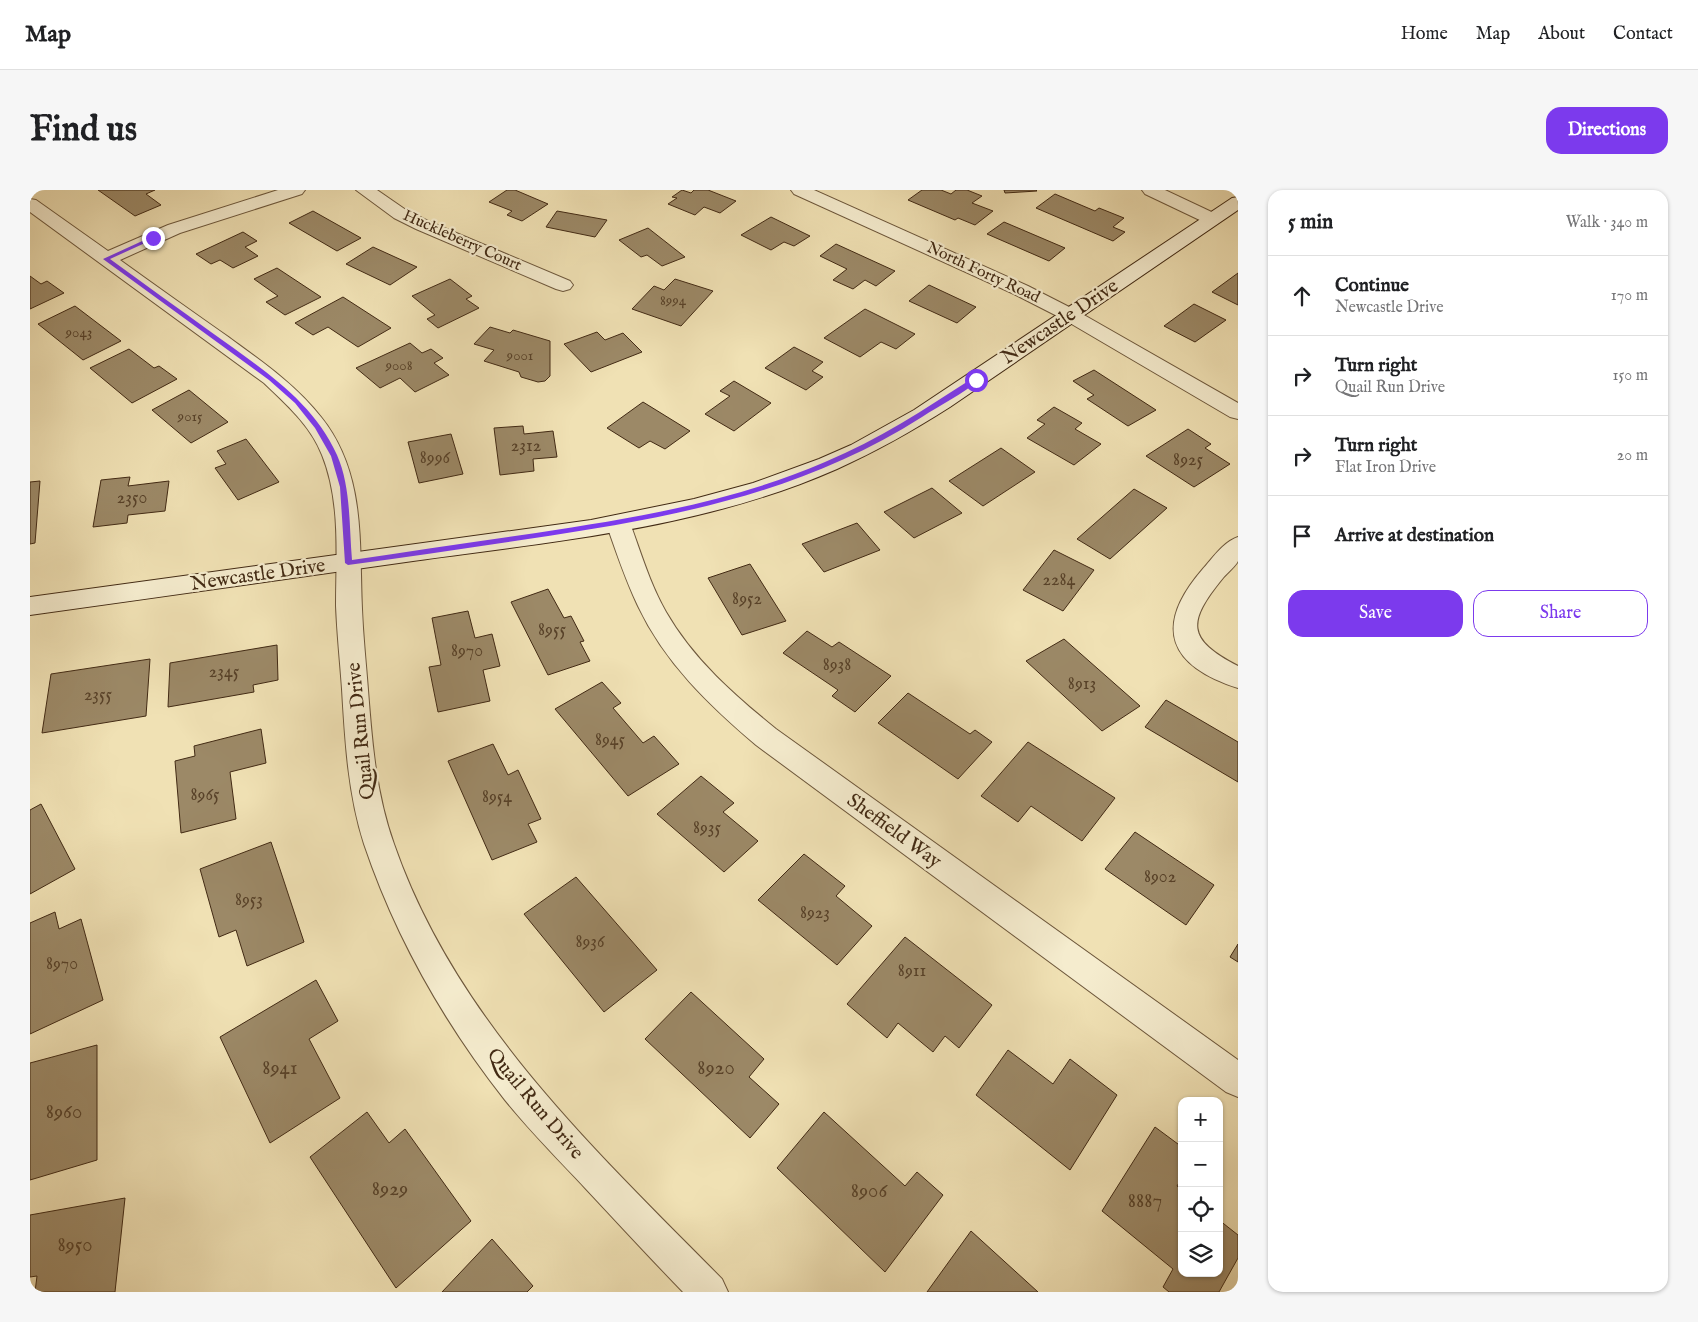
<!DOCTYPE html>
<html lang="en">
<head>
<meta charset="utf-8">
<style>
	:root { --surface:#fff; --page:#f6f6f6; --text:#202124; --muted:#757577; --line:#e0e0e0; --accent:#7c3aed }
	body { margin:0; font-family:"IM FELL English",serif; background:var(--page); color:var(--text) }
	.controls { position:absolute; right:15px; bottom:15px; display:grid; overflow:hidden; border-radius:10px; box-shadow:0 1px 4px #0004 }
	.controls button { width:45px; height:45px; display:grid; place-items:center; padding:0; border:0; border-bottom:1px solid var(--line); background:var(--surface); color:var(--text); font:25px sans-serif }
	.stop { position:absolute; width:15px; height:15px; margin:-11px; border:4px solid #7c3aed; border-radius:50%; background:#fff }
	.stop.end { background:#7c3aed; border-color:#fff; box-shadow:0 1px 5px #0008 }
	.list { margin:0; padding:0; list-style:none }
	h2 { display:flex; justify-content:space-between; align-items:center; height:65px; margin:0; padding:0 20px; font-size:21px }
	h2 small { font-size:16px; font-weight:400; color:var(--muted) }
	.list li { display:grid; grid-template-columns:32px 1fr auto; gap:15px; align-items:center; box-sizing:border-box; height:80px; padding:0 20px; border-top:1px solid var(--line) }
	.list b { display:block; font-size:19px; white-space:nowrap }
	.list p { margin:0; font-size:16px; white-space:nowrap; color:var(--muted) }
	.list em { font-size:16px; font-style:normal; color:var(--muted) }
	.actions { display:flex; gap:10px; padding:15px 20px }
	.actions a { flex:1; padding:11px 0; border:1px solid var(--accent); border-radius:15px; text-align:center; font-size:18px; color:var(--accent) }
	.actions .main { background:var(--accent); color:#fff }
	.icon { flex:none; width:28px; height:28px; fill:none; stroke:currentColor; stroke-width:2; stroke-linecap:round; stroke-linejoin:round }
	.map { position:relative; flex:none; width:1208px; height:1102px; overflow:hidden; border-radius:15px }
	header { display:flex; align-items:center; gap:30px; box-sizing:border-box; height:70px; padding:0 25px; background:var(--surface); border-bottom:1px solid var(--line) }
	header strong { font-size:24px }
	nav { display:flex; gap:28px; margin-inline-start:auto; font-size:18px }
	.intro { display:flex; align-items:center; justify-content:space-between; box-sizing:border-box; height:120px; padding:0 30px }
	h1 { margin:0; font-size:35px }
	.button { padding:12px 22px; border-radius:15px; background:var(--accent); color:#fff; font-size:18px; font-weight:700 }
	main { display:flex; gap:30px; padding:0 30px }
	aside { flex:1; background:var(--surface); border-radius:15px; box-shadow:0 1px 4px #0004 }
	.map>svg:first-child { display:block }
	.building { fill:#9c8967; stroke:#422a14 }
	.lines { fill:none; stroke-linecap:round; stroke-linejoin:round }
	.street-casing { stroke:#6e583c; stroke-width:2 }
	.secondary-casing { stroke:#422a14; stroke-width:2 }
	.street { fill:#f5ecce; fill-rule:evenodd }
	.secondary { fill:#f5ecce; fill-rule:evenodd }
	.route { fill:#7c3aed }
	.labels { text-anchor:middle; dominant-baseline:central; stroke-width:4.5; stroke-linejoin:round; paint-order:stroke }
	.far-number-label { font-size:15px; fill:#584229 }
	.far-street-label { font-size:16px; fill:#422a14; stroke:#f5ecce }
	.number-label { font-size:18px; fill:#584229 }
	.street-label { font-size:20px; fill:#422a14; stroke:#f5ecce }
	.near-number-label { font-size:21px; fill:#584229 }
</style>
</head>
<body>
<header>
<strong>Map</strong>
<nav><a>Home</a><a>Map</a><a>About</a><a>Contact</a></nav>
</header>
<div class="intro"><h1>Find us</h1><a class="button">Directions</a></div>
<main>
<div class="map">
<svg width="1208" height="1102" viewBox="0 0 1208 1102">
	<rect width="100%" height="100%" fill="#f0e1b4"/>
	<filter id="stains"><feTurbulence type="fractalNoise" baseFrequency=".004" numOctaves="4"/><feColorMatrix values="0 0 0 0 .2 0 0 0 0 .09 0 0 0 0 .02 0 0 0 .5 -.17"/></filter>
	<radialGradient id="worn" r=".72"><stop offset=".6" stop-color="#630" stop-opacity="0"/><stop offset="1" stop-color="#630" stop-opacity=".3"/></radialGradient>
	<g class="building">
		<polygon points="68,0 125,0 116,4 131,15 105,26"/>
		<polygon points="477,0 485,0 518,14 492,31 477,25 482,21 459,12"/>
		<polygon points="652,0 661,3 664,0 678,0 706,11 690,23 674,17 665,25 638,14 647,8 642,7"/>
		<polygon points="892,0 911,0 921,4 926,0 937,0 952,6 942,13 963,21 945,35 928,28 925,30 878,10"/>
		<polygon points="974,0 1006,0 1007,1 975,3"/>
		<polygon points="1025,4 1065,21 1069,18 1094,28 1083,37 1095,42 1083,51 1006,18"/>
		<polygon points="283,21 331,48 307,61 259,33"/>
		<polygon points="527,21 577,30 565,47 516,37"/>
		<polygon points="741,27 780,46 764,56 754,52 741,60 711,45"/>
		<polygon points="974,32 1035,58 1019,71 957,44"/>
		<polygon points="618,38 655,67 632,76 617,65 611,67 589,50"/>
		<polygon points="213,42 227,51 215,57 228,66 203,78 190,70 181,74 166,64"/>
		<polygon points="806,54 865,81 846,96 835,90 823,99 803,90 817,79 790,66"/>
		<polygon points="343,57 387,77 360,95 316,74"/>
		<polygon points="247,78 291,107 255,125 236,112 248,106 224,89"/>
		<polygon points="1208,83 1208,115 1182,102"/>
		<polygon points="0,86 11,94 17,91 34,103 0,119"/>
		<polygon points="420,89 442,106 436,109 449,118 408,138 397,129 405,125 382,106"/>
		<polygon points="645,89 683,101 651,136 602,119 624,96 634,100"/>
		<polygon points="899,95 946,117 927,133 879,111"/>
		<polygon points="313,107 361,138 328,157 298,137 283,145 265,133"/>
		<polygon points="1164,114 1196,130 1165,152 1134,136"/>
		<polygon points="45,116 91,151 53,170 8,134"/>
		<polygon points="835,119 885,144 866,159 851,152 830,167 794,148"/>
		<polygon points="460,137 480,143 483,140 520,151 520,186 515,191 508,192 491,187 489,182 454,171 464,160 444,154"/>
		<polygon points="567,142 575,150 593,143 612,162 561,182 534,154"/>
		<polygon points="380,153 392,163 401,159 413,168 404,173 419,185 385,202 370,188 350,198 326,178"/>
		<polygon points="764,157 793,172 782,181 793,187 776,200 735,178"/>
		<polygon points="99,159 124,178 129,176 147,189 102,213 60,178"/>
		<polygon points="1064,180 1126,220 1098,236 1057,209 1064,205 1043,191"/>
		<polygon points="704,191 741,213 704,241 675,224 700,206 690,201"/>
		<polygon points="159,200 198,232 161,253 122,220"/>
		<polygon points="613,212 660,241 635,259 620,251 609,258 577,238"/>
		<polygon points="1024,217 1052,233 1045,239 1071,254 1044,275 997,248 1015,234 1007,230"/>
		<polygon points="493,236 494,244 523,241 527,267 503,269 504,281 470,285 464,238"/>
		<polygon points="1158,239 1181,254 1175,258 1200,274 1164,297 1116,266"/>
		<polygon points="421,244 433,284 389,293 378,252"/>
		<polygon points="216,249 249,292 208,310 185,278 196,274 187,261"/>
		<polygon points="971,258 1005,282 953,316 919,291"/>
		<polygon points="100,287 98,296 139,291 135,321 98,325 97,333 63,337 71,290"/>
		<polygon points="10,291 5,353 0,354 0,292"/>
		<polygon points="902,298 932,323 884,348 854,322"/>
		<polygon points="1104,299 1137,318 1080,369 1047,349"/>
		<polygon points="827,333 850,360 794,382 772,354"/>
		<polygon points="1024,360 1064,380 1033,421 993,400"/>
		<polygon points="720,374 756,431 712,445 678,388"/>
		<polygon points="518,399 534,428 541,426 554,451 550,452 560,471 518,485 481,412"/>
		<polygon points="438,421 445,448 462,444 470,476 453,480 460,511 408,522 399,477 411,475 402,428"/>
		<polygon points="777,441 802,457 809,452 861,486 825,522 802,506 808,500 753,463"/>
		<polygon points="1034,449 1110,516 1072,541 996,471"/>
		<polygon points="247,455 248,490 223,495 224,502 138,517 140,473"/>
		<polygon points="120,469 116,526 12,543 21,484"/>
		<polygon points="572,492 591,513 583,518 613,553 624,546 649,574 598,606 525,519"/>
		<polygon points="878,503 940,544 945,540 962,552 928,589 848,533"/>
		<polygon points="1136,510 1208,552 1208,592 1115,537"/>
		<polygon points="231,539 236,573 200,582 206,629 151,643 145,571 165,566 164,556"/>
		<polygon points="998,552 1085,608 1052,651 1001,616 988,632 951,606"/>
		<polygon points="463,554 478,585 488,580 511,629 498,634 507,652 462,670 418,571"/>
		<polygon points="671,586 704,613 693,622 728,651 694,682 627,624"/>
		<polygon points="11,614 45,679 0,704 0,620"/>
		<polygon points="1105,642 1184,695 1156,735 1075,679"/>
		<polygon points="241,652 274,752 217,776 206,740 189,747 170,679"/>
		<polygon points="774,664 815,696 806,706 842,736 807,775 728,710"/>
		<polygon points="546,687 627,780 574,822 494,724"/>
		<polygon points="25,722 29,739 51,729 73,810 0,844 0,733"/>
		<polygon points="875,747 962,815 929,858 915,846 903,862 868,833 857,848 817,814"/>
		<polygon points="1208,754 1208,772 1200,767"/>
		<polygon points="286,790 308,831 279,849 310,908 240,953 190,847"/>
		<polygon points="661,802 734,869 719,887 749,914 720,948 615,849"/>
		<polygon points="67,855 67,970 0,990 0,873"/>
		<polygon points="978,860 1023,894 1040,869 1087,905 1040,980 946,905"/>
		<polygon points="337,922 359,953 375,939 441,1031 366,1098 280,967"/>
		<polygon points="794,922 875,996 887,982 913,1005 855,1082 747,978"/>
		<polygon points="1125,937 1152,957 1152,988 1147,996 1152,1000 1152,1083 1189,1083 1189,1030 1208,1045 1208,1068 1189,1102 1139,1102 1133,1097 1143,1079 1072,1021"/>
		<polygon points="95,1008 85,1102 5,1102 7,1086 0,1087 0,1025"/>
		<polygon points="941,1041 1008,1102 897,1102"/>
		<polygon points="462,1049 503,1096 497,1102 412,1102"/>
	</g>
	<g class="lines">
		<defs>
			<g id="street">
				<path d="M 248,0 L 275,0 L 272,4 L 150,43 L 90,70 C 125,95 161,121 197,146 C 231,171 265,194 291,227 C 336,283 329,352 332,419 C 333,446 336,473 338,500 C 342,552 346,604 364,654 C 425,830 564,959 692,1089 L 698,1102 L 653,1102 C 620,1068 588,1033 556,999 C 529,970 500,941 475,910 C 415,834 365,746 334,654 C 318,604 315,551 312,499 C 310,471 307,443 306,416 C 306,366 311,312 292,265 C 281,236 256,214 234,193 L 0,22 L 0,9 L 6,10 L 78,61 L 138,35 Z"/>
				<polygon points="326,0 347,0 376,20 398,31 540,91 543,95 540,99 533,101 526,99 386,39 364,28"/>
				<polygon points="761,0 784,0 998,96 1047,121 1208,213 1208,229 1200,227 1033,129 984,104 764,4"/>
				<polygon points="1112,0 1135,0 1188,25 1191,29 1188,33 1182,34 1176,33 1115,4"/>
				<path d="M 588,325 L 596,327 L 600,333 C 611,363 620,394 636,422 C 663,469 704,505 746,539 L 1208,870 L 1208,907 L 1196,902 L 726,555 C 679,515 635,473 608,416 C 595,389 586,361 576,333 L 580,327 Z"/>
				<path d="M 1208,347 C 1208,354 1208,364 1208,371 C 1206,376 1197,383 1193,388 C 1157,432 1156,449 1208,476 L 1208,498 C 1139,476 1123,437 1172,380 C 1182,369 1193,352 1208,347 Z"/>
			</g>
			<path id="secondary" d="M 1208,7 L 1208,20 L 920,217 C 884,240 847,261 807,279 C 674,338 526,351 383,371 C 256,389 128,407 0,425 L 0,407 L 561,330 L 664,309 L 723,293 L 789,269 L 821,255 L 884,220 L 1202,8 Z"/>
		</defs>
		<use href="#street" class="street-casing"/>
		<use href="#secondary" class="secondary-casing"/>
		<use href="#street" class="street"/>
		<use href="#secondary" class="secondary"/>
	</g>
	<path class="route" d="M 121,47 L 126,48 L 80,69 C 114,94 148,118 181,142 C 229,177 282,209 307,265 C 321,297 319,335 322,370 C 383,361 444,352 506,343 C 604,328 703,312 795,272 C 848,250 895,219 943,188 L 949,190 C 933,204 910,215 892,227 C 769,305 639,328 498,349 C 438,358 378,367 318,375 L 315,373 L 310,297 L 301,266 L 285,238 L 265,213 L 239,190 L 73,69 Z"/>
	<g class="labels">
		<g class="far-number-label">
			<text x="643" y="110">8994</text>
			<text x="49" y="142">9043</text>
			<text x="490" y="165">9001</text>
			<text x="369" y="175">9008</text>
			<text x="160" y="226">9015</text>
		</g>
		<g class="far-street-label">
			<text transform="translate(432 51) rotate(24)">Huckleberry Court</text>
			<text transform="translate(953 83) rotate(25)">North Forty Road</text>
		</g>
		<g class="number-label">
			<text x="496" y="256">2312</text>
			<text x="405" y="268">8996</text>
			<text x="1158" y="270">8925</text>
			<text x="102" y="308">2350</text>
			<text x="1029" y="390">2284</text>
			<text x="717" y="409">8952</text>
			<text x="522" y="440">8955</text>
			<text x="437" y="461">8970</text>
			<text x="807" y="475">8938</text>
			<text x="194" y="482">2345</text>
			<text x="1052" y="494">8913</text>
			<text x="68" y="505">2355</text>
			<text x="580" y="550">8945</text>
			<text x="175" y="605">8965</text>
			<text x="467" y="607">8954</text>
			<text x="677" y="638">8935</text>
			<text x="1130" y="687">8902</text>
			<text x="219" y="710">8953</text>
			<text x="785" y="723">8923</text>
			<text x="560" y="752">8936</text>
			<text x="32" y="774">8970</text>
			<text x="882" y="781">8911</text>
		</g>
		<g class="street-label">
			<text transform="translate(1030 132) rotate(-34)">Newcastle Drive</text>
			<text transform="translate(228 385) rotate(-8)">Newcastle Drive</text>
			<text transform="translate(331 541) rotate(-96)">Quail Run Drive</text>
			<text transform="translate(864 641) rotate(36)">Sheffield Way</text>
			<text transform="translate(505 914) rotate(50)">Quail Run Drive</text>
		</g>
		<g class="near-number-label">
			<text x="250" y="878">8941</text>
			<text x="686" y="878">8920</text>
			<text x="34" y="922">8960</text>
			<text x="360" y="999">8929</text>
			<text x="839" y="1001">8906</text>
			<text x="1115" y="1011">8887</text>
			<text x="45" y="1055">8950</text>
		</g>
	</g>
	<rect width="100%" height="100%" filter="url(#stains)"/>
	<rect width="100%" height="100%" fill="url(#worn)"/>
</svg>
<div class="controls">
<button>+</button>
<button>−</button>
<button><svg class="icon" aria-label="locate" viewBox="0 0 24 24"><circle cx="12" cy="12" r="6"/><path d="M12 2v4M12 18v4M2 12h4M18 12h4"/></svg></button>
<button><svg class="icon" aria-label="layers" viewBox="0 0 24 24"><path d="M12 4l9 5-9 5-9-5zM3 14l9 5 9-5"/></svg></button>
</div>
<div class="stop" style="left:946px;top:190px"></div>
<div class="stop end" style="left:123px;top:48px"></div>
</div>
<aside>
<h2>5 min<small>Walk · 340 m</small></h2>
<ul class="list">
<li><svg class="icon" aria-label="ahead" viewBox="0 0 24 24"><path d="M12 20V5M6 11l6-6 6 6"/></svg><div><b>Continue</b><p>Newcastle Drive</p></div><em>170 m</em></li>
<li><svg class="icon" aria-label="right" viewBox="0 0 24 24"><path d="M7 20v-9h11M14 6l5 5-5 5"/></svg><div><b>Turn right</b><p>Quail Run Drive</p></div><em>150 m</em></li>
<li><svg class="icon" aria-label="right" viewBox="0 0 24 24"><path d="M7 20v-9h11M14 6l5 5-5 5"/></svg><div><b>Turn right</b><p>Flat Iron Drive</p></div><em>20 m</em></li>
<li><svg class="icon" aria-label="arrive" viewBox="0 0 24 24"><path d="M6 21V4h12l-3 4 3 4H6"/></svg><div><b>Arrive at destination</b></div></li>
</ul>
<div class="actions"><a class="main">Save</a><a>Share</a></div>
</aside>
</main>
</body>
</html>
